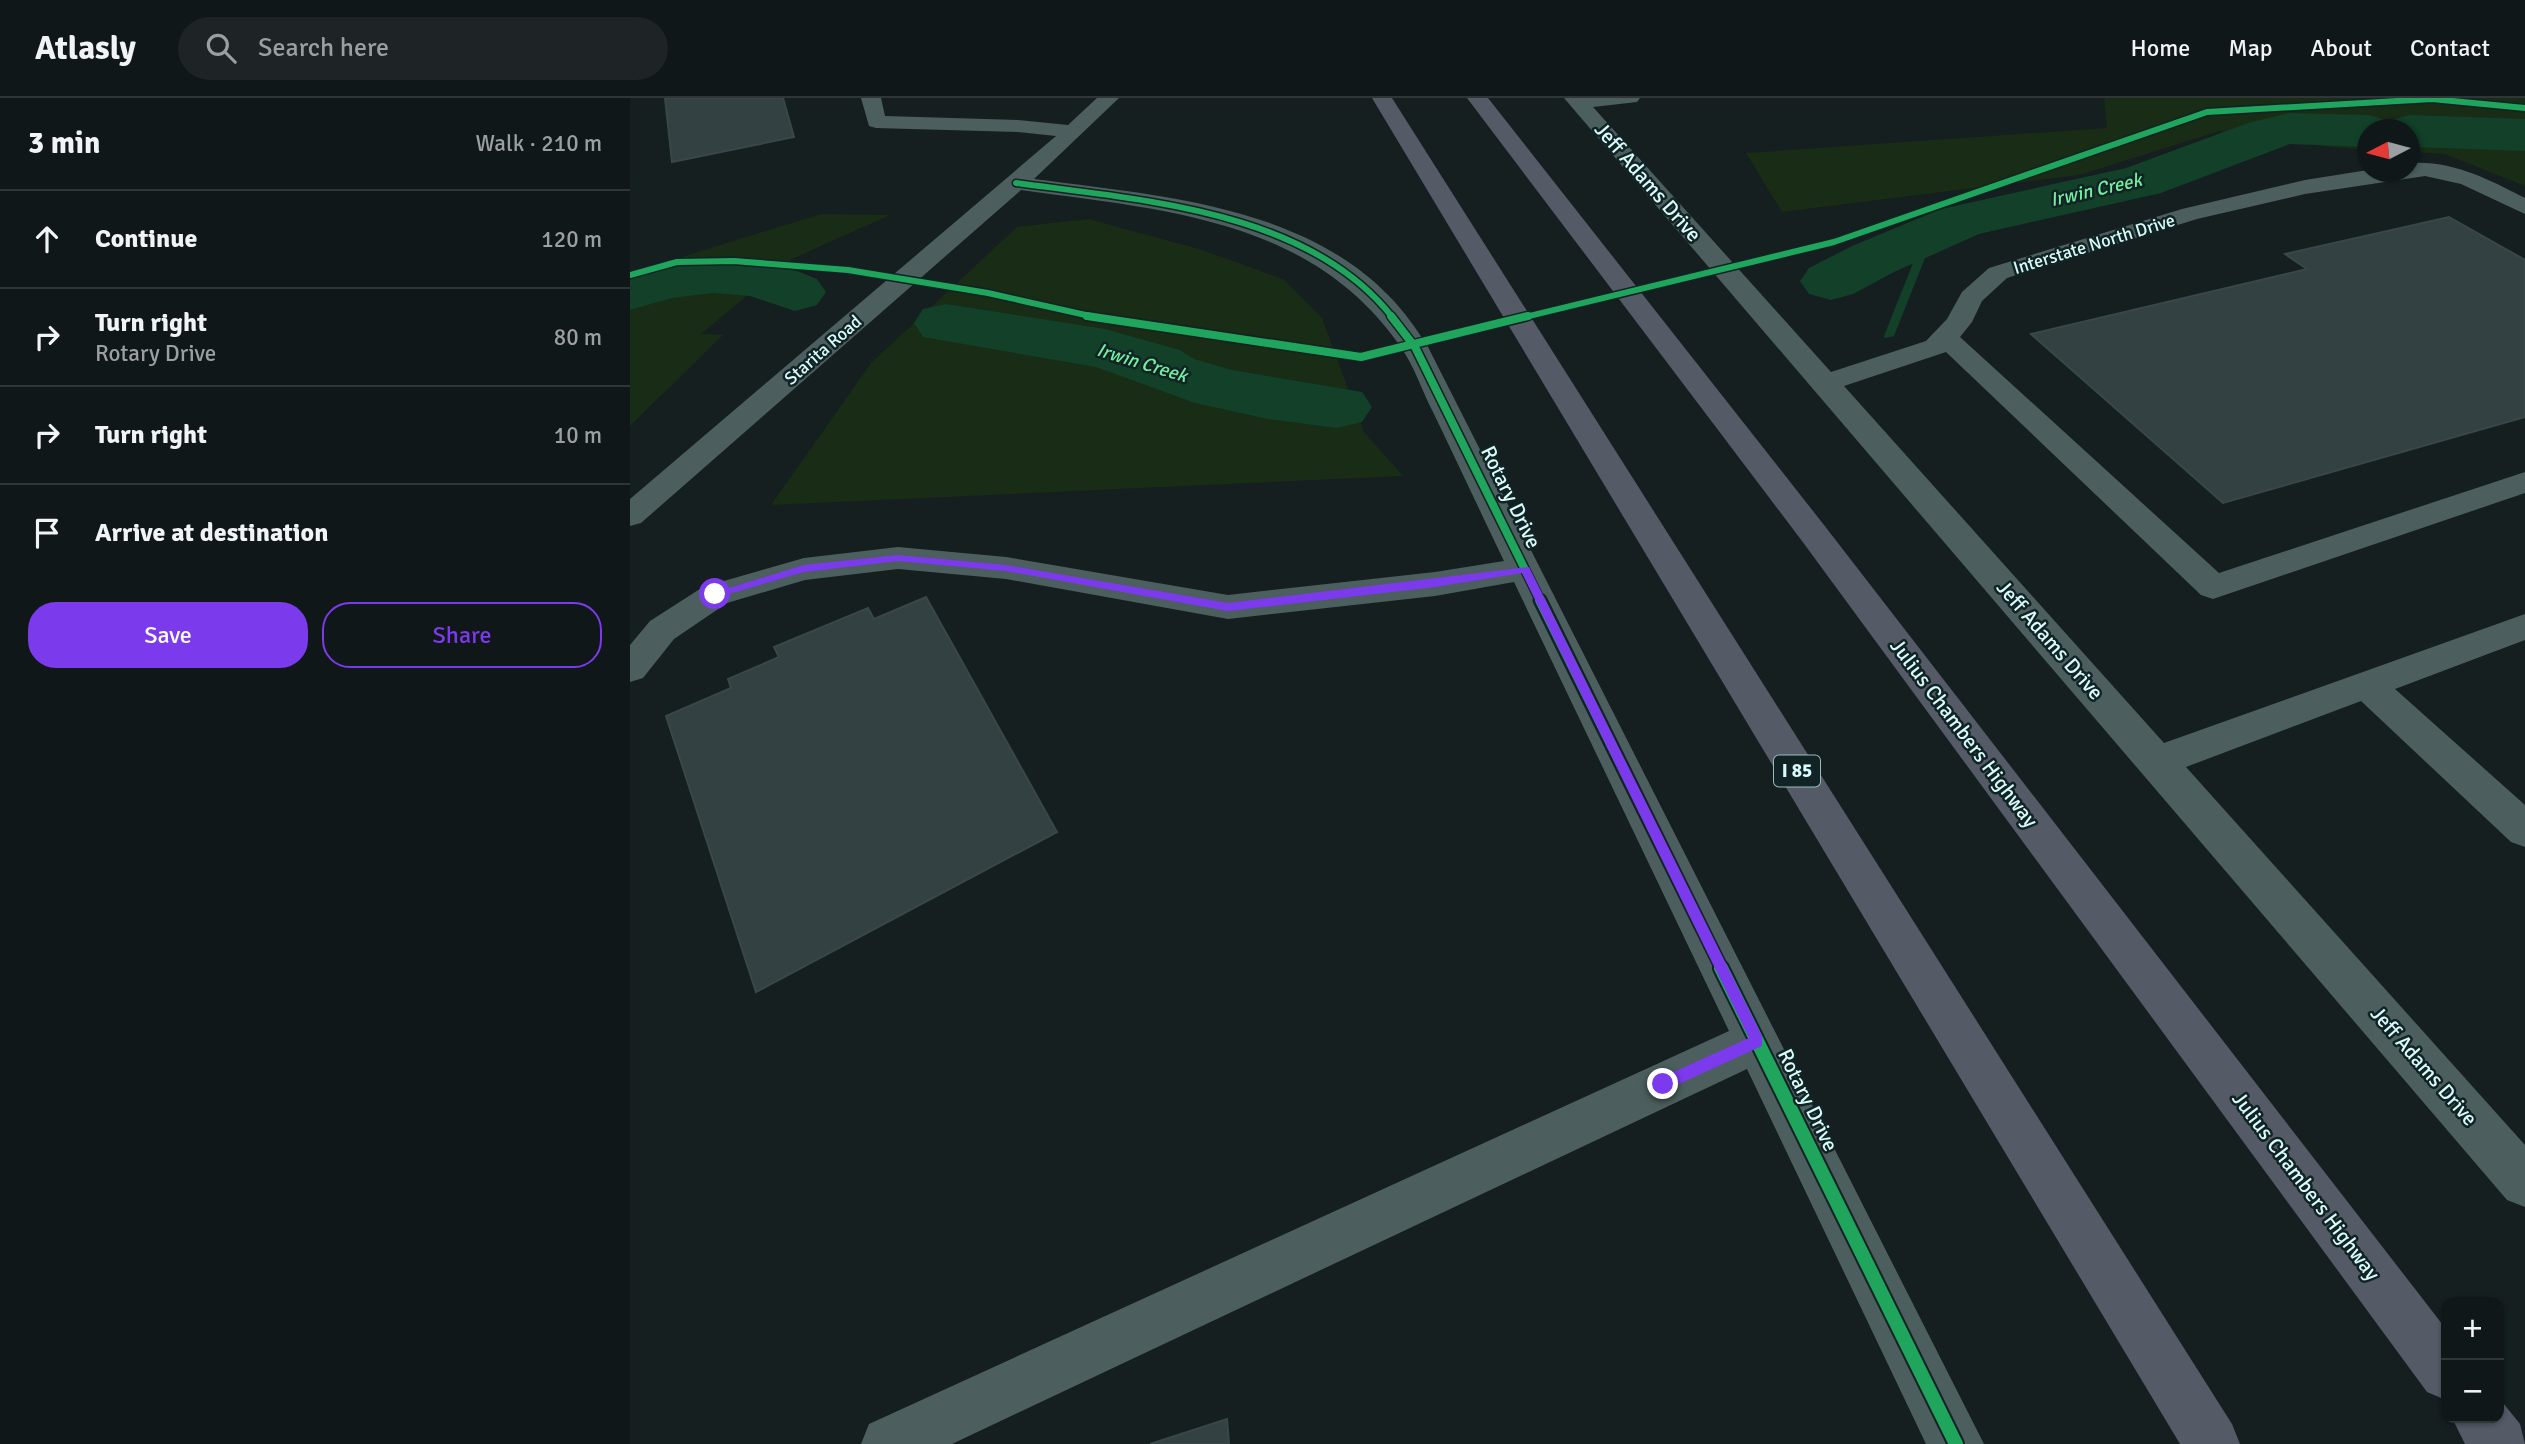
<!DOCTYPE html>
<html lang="en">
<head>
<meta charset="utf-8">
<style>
	:root { --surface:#101718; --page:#1e2425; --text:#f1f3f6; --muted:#9c9fa2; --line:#303637; --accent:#7c3aed }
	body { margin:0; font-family:Signika,sans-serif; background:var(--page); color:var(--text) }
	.controls { position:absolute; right:21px; bottom:21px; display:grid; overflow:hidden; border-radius:14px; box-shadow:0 2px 5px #0004 }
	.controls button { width:63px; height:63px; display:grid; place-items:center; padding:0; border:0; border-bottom:2px solid var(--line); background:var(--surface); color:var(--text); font:35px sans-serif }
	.compass { position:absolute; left:1727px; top:21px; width:63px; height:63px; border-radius:50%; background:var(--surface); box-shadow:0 2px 5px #0004; rotate:264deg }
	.stop { position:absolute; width:21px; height:21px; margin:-16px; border:5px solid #7c3aed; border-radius:50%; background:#fff }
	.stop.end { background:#7c3aed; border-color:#fff; box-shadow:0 2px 7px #0008 }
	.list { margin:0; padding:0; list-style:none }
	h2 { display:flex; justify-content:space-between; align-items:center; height:91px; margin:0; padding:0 28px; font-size:30px }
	h2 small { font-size:23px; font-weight:400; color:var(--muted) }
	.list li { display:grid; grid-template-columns:46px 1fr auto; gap:21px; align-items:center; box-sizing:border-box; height:98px; padding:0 28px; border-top:2px solid var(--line) }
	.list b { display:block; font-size:26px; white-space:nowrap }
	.list p { margin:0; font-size:23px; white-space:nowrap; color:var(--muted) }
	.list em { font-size:23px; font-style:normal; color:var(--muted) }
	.actions { display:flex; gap:14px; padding:21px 28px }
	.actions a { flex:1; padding:16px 0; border:2px solid var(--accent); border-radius:28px; text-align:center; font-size:24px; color:var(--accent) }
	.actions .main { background:var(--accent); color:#fff }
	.icon { flex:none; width:38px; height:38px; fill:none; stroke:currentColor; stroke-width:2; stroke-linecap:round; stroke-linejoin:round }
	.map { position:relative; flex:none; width:1895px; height:1346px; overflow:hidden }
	header { display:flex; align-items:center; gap:42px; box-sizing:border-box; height:98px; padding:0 35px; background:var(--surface); border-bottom:2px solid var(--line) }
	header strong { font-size:33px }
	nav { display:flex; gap:38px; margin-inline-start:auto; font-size:24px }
	.search { width:490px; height:63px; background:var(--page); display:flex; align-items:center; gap:18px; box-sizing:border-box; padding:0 24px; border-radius:38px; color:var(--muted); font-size:26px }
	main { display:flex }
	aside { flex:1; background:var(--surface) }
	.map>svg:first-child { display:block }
	.green { fill:#182c16 }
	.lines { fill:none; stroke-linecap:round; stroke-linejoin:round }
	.stream { fill:#124029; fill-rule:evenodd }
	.river { fill:#124029; fill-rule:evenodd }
	.building { fill:#334142; stroke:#384849; stroke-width:2 }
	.minor { fill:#4c5f5e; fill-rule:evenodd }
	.highway { fill:#545a66; fill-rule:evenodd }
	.cycleway-far3-casing { stroke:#112324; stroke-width:9 }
	.cycleway-far2-casing { stroke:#112324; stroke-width:11 }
	.cycleway-far1-casing { stroke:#112324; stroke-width:15 }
	.cycleway-casing { stroke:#112324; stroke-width:18 }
	.cycleway-far3 { stroke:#20a55d; stroke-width:6 }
	.cycleway-far2 { stroke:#20a55d; stroke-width:8 }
	.cycleway-far1 { stroke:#20a55d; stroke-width:10 }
	.cycleway { stroke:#20a55d; stroke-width:14 }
	.route { fill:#7c3aed }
	.labels { text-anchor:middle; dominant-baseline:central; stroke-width:5; stroke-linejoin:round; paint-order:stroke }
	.far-street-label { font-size:18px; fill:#d9fbfb; stroke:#112324 }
	.far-water-label { font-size:19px; font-style:italic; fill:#72f09e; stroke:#112324 }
	.shield { fill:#112324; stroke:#9dbaba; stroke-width:2 }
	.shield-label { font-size:19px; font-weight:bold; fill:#d9fbfb }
	.street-label { font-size:21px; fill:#d9fbfb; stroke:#112324 }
</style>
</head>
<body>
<header>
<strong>Atlasly</strong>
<div class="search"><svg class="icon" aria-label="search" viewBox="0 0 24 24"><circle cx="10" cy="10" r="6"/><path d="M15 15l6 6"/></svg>Search here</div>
<nav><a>Home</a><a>Map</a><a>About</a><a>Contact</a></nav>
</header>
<main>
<aside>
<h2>3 min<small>Walk · 210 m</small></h2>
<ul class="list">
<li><svg class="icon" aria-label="ahead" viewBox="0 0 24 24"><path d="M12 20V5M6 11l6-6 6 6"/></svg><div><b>Continue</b></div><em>120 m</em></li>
<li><svg class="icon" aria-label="right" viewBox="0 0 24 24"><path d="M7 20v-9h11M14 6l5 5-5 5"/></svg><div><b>Turn right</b><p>Rotary Drive</p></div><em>80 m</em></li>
<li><svg class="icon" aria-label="right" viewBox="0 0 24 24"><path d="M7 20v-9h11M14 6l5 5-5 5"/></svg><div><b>Turn right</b></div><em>10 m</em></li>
<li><svg class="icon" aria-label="arrive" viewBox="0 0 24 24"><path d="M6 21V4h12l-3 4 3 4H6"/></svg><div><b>Arrive at destination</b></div></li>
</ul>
<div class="actions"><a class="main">Save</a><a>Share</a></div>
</aside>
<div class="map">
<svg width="1895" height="1346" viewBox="0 0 1895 1346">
	<rect width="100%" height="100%" fill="#151f20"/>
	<g class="green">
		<polygon points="1474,0 1895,0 1895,88 1815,56 1780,54 1780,32 1738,32 1737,52 1700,49 1590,33 1449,77 1152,114 1116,55 1477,30"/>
		<polygon points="191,116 260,117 162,161 71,236 93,237 0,328 0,175"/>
		<polygon points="458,121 569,151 653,181 692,220 734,334 773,378 141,407 241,265 387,129"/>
	</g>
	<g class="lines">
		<polygon class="stream" points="1300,132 1305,135 1264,238 1255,240 1254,238 1295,135"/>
		<g class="river">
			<polygon points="1659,15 1738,17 1756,22 1759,26 1762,22 1780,17 1895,21 1895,53 1780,49 1780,32 1738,32 1738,49 1660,46 1531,95 1349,136 1264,174 1223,196 1201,202 1179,196 1170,183 1179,170 1222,148 1311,111 1496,70 1618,25"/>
			<polygon points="104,159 167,173 187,181 196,194 187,207 165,213 120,198 83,195 42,200 0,212 0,173 62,160"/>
			<polygon points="316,206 475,231 550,252 564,261 602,272 732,294 742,309 732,324 707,330 638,321 565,305 466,269 293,239 284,225 293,211"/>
		</g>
	</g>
	<g class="building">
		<polygon points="35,0 153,0 164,39 42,64"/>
		<polygon points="1819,119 1895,162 1895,319 1593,405 1401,236 1677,171 1655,156"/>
		<polygon points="296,499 427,734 126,894 36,618 101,590 98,581 149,559 144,549 238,510 244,521"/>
		<polygon points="597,1321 599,1346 520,1346"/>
	</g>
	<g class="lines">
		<g class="minor">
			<path d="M 231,0 L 251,0 L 255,18 L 388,22 L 438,27 L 467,0 L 489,0 L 404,81 C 523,97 670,106 759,198 C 774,213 787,232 798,249 L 1354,1346 L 1296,1346 L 1117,971 L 322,1346 L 231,1346 L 239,1326 L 1099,933 L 884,484 L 805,498 L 598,521 L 376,481 L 268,471 L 175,482 L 97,505 L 44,541 L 13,580 L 0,584 L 0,547 L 20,523 L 73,489 L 174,460 L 268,449 L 376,459 L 598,497 L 805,474 L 874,463 C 850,413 827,364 803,314 C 792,293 784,267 770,248 C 681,120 533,112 391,92 L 11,425 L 0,428 L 0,401 L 426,38 L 388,34 L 246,30 L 239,28 Z"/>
			<path d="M 934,0 L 1010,0 L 1007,4 L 963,9 L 1201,274 L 1296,243 L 1317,221 L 1332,194 L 1359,170 L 1552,111 L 1675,82 L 1738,72 L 1780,74 L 1780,65 C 1822,62 1858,81 1895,100 L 1895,116 L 1831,86 L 1795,78 L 1675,96 L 1567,121 L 1377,180 L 1352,203 L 1342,224 L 1330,239 L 1589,475 L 1895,374 L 1895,395 L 1583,501 L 1571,497 L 1316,254 L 1214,288 L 1534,645 L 1895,516 L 1895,542 L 1765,591 L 1895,707 L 1895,749 L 1881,744 L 1731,603 L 1556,669 L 1895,1047 L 1895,1109 L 1877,1102 Z"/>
		</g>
		<g class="highway">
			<polygon points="742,0 762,0 1602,1326 1610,1346 1550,1346"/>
			<polygon points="837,0 858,0 1194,427 1816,1231 1816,1302 1797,1294 1172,443"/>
			<polygon points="1869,1300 1890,1326 1895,1346 1835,1346 1822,1320 1869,1320"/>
		</g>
		<defs>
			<g id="cycleway-far3">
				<path d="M 386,85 C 511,102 679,112 763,220"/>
				<polyline points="0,177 47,164 104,163 218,172 358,195 469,220"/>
				<polyline points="891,220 1204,144 1577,14 1802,1 1895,10"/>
			</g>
			<g id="cycleway-far2">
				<polyline points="457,218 731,259 898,218"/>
				<polyline points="761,218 785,249 911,504"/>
			</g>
			<polyline id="cycleway-far1" points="910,502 1092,871"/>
			<polyline id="cycleway" points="1091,870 1326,1346"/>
		</defs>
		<use href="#cycleway-far3" class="cycleway-far3-casing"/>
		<use href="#cycleway-far2" class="cycleway-far2-casing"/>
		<use href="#cycleway-far1" class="cycleway-far1-casing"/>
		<use href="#cycleway" class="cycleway-casing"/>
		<use href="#cycleway-far3" class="cycleway-far3"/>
		<use href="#cycleway-far2" class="cycleway-far2"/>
		<use href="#cycleway-far1" class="cycleway-far1"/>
		<use href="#cycleway" class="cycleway"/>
	</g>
	<polygon class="route" points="268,457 376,467 598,505 899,469 1132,938 1132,948 1038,991 1028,991 1028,981 1119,940 892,475 805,489 598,513 376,473 268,463 174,474 85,500 80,496 174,467"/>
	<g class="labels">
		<g class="far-street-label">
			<text transform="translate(1464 146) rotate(-17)">Interstate North Drive</text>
			<text transform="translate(193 252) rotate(-41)">Starita Road</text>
		</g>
		<g class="far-water-label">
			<text transform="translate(1466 92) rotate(-13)">Irwin Creek</text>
			<text transform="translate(512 265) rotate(17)">Irwin Creek</text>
		</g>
		<rect class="shield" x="1144" y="657.5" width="46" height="31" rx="5"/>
		<g class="shield-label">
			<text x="1167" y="673">I 85</text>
		</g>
		<g class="street-label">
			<text transform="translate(1018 84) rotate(49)">Jeff Adams Drive</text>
			<text transform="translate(881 399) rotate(64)">Rotary Drive</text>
			<text transform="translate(1420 542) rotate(49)">Jeff Adams Drive</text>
			<text transform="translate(1334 635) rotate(53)">Julius Chambers Highway</text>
			<text transform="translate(1794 968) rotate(49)">Jeff Adams Drive</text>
			<text transform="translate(1178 1002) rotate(64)">Rotary Drive</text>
			<text transform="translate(1676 1088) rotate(53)">Julius Chambers Highway</text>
		</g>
	</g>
</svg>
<div class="controls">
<button>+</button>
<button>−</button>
</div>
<svg class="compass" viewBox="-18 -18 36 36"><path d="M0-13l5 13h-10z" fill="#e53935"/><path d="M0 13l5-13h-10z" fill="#9c9fa2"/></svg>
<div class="stop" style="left:85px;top:496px"></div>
<div class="stop end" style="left:1033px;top:986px"></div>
</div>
</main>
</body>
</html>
